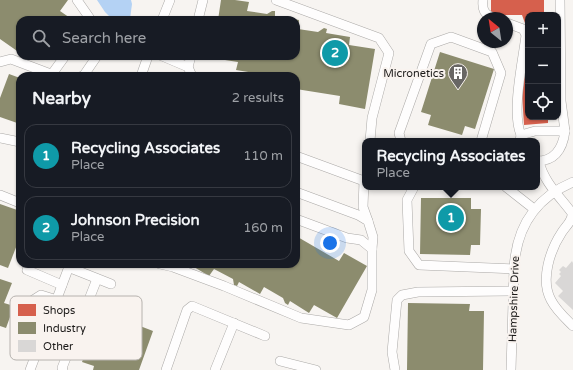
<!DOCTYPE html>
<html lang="en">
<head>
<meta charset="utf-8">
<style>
	:root { --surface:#171b24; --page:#242831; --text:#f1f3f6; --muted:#9ea1a6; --line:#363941; --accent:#b45309 }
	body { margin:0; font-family:"Varela Round",sans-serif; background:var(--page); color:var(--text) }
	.controls { position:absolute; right:12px; top:12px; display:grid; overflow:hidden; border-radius:8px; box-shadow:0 1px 3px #0004 }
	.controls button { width:36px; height:36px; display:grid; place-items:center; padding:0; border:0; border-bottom:1px solid var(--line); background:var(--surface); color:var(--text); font:20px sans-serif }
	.compass { position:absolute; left:477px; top:12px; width:36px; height:36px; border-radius:50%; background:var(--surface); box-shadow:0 1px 3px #0004; rotate:330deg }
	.you { position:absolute; left:330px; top:243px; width:14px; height:14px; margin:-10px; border:3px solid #fff; border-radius:50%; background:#1a73e8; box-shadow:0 0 0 6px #1a73e833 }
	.badge { display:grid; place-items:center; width:26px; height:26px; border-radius:50%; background:var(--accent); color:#fff; font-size:13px; font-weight:700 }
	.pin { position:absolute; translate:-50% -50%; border:2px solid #fff; box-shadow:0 1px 4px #0006 }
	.popup { position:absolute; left:362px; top:138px; width:178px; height:52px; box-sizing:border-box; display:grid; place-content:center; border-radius:8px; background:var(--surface); filter:drop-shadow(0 1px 3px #0005); font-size:13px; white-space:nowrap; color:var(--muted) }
	.popup b { font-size:15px; color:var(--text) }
	.popup::after { content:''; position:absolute; left:50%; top:100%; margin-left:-8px; border:8px solid transparent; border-top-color:var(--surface) }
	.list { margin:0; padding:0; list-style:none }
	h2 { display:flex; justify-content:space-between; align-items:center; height:52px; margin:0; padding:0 16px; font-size:17px }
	h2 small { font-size:13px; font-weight:400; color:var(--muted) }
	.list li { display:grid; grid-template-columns:26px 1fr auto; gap:12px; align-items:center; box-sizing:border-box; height:64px; margin:0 8px 8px; padding:0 8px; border:1px solid var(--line); border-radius:12px }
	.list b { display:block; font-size:15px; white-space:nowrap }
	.list p { margin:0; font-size:13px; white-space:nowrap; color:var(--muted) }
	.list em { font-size:13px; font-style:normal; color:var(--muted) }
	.icon { flex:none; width:22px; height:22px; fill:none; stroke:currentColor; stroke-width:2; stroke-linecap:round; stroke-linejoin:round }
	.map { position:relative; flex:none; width:573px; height:370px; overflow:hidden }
	.search { position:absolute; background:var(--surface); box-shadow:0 1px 3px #0004; left:16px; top:16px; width:284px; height:44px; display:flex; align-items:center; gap:10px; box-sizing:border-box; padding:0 14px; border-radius:12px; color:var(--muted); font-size:15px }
	.panel { position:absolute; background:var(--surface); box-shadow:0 1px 3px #0004; left:16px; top:72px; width:284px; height:196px; border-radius:12px }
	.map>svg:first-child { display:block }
	.water { fill:#b4d2f4 }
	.shops { fill:#d6604d }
	.industry { fill:#8c8c6e }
	.building { fill:#d9d7d6 }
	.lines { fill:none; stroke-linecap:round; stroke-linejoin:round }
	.minor-casing { stroke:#aba9a7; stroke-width:10 }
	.minor { stroke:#fefdfd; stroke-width:9 }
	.labels { text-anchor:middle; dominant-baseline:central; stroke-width:4; stroke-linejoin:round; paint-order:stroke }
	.poi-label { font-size:11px; fill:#1b1918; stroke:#f9f3ef; text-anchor:end }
	.street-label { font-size:11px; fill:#1b1918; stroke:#f9f3ef }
	.key { fill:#f9f3ef; stroke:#b6b2ae; stroke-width:1 }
	.key-label { font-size:11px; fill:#1b1918 }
</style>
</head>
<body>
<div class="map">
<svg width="573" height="370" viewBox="0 0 573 370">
	<rect width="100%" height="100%" fill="#f7f4f1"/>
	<polygon class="water" points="97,0 131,0 132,4 130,19 113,20 105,12"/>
	<g class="shops">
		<polygon points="491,0 544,0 544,15 528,15 528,31 522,15 491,15"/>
		<polygon points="528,48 528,117 548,117 548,123 524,125 521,79"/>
	</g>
	<g class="industry">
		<polygon points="0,0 68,0 60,11 73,20 20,20 20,53 0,39"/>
		<polygon points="221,0 235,0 249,2 247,11 267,14 272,11 275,11 275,16 299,20 298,29 318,32 324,28 327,29 326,33 350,37 349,45 375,49 365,109 339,104 340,96 296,89 296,76 274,76 236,70 238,62 212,58 212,56 296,56 296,20 218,20"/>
		<polygon points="440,52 494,69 475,129 465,126 462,135 428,125 431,115 421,112"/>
		<polygon points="9,74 20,78 20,124 0,117 0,98"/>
		<polygon points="421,198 471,198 471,209 481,209 480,245 471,245 470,255 420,254"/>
		<polygon points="0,204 20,211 20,237 8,268 0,265"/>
		<polygon points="296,236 339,261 344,253 367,266 337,318 314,305 309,313 290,301 288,305 285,303 283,298 264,287 260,294 239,282 237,286 234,285 233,279 214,269 209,276 189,264 296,264"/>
		<polygon points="0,279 12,283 4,303 14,306 6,328 0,326"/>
		<polygon points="408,303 470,304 469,311 484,311 483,370 407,370"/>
		<polygon points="101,311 153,331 139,370 93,370 94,366 82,362"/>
	</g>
	<polygon class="building" points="572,261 573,263 573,310 558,296 563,291 555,283 561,276 559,274 561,272 559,270 563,266 566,268"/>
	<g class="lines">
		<defs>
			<g id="minor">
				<polyline points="77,0 91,20"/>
				<polyline points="276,0 379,38 389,53 372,118 370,141"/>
				<path d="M 483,0 C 482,10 484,14 494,18"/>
				<polyline points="560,0 561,101 565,131"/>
				<polyline points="162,20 170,0"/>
				<polyline points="198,20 203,0"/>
				<path d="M 507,23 L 523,29 L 526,35 C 523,61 511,112 521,135"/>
				<polyline points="162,56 188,67 192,76"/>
				<polyline points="0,62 11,59 56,76"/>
				<polyline points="188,67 191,56"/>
				<polyline points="52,74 65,56"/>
				<polyline points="82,76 84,75 97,56"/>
				<polyline points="141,76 148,56"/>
				<polyline points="0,138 20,142"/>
				<polyline points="401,141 399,133 431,44 451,37 492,52 501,73 481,141"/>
				<path d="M 520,141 L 521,135 L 535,131 L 565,131 C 563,147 556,161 537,161"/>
				<polyline points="296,156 364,181 365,179"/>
				<path d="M 539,161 C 543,181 560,197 572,213 C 573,220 566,226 562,232 C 550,250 540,280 551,300 C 556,310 565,318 573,326"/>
				<polyline points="364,181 363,207 368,221"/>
				<polyline points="414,187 407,200 409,251 419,265 514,269"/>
				<polyline points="506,187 534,209"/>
				<polyline points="296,192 358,215 368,221 373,237 372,249"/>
				<polyline points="0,195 20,203"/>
				<polyline points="29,264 27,270 62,285"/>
				<polyline points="160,264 173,267 224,286 301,318 349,325 364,317 372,290 372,249 361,240 347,238 296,219"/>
				<polyline points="68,267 111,284"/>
				<polyline points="18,330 30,302 41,295 57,300"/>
				<polyline points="280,361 316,370"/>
				<polyline points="30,370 70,264"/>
				<polyline points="63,370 62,368 97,279"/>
				<polyline points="166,370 187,310 192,306 265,336"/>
				<polyline points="215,370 234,323"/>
				<polyline points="395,370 392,352 397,300 402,295 418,292 513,291"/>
				<path d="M 511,370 L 514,269 C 516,228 535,198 573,182"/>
			</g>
		</defs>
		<use href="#minor" class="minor-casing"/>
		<use href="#minor" class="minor"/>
	</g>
	<defs>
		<symbol id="building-pin" viewBox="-11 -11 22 30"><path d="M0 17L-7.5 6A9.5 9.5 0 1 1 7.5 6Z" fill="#686664" stroke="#f9f3ef"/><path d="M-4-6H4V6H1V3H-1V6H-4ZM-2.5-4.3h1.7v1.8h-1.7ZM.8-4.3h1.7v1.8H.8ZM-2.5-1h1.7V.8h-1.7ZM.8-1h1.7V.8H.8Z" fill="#fff"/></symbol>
	</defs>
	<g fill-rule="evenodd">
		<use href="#building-pin" x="447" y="62" width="22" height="30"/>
	</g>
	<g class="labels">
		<g class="poi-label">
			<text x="444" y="73">Micronetics</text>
		</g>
		<g class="street-label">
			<text transform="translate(514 299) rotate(-88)">Hampshire Drive</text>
		</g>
	</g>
	<rect x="10" y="296" width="132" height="64" rx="6" class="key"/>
	<rect x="18" y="304" width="18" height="12" fill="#d6604d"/>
	<rect x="18" y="322" width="18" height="12" fill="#8c8c6e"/>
	<rect x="18" y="340" width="18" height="12" fill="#d9d7d6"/>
	<g class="key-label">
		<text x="43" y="314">Shops</text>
		<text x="43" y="332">Industry</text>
		<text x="43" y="350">Other</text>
	</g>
</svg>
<div class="controls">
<button>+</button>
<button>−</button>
<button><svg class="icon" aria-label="locate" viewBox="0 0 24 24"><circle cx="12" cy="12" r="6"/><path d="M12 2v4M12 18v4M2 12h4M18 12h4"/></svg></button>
</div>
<svg class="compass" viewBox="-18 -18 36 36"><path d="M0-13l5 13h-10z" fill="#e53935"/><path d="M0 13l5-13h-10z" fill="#9ea1a6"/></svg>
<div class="you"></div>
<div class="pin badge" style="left:451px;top:218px;background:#0f9aa8">1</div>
<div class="popup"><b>Recycling Associates</b>Place</div>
<div class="pin badge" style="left:335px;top:53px;background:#0f9aa8">2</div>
<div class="search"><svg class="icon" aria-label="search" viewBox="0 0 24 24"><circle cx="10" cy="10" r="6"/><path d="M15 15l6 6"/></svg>Search here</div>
<section class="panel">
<h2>Nearby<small>2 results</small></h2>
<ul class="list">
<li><span class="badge" style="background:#0f9aa8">1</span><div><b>Recycling Associates</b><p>Place</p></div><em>110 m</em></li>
<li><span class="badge" style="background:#0f9aa8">2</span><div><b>Johnson Precision</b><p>Place</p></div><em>160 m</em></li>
</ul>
</section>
</div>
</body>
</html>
